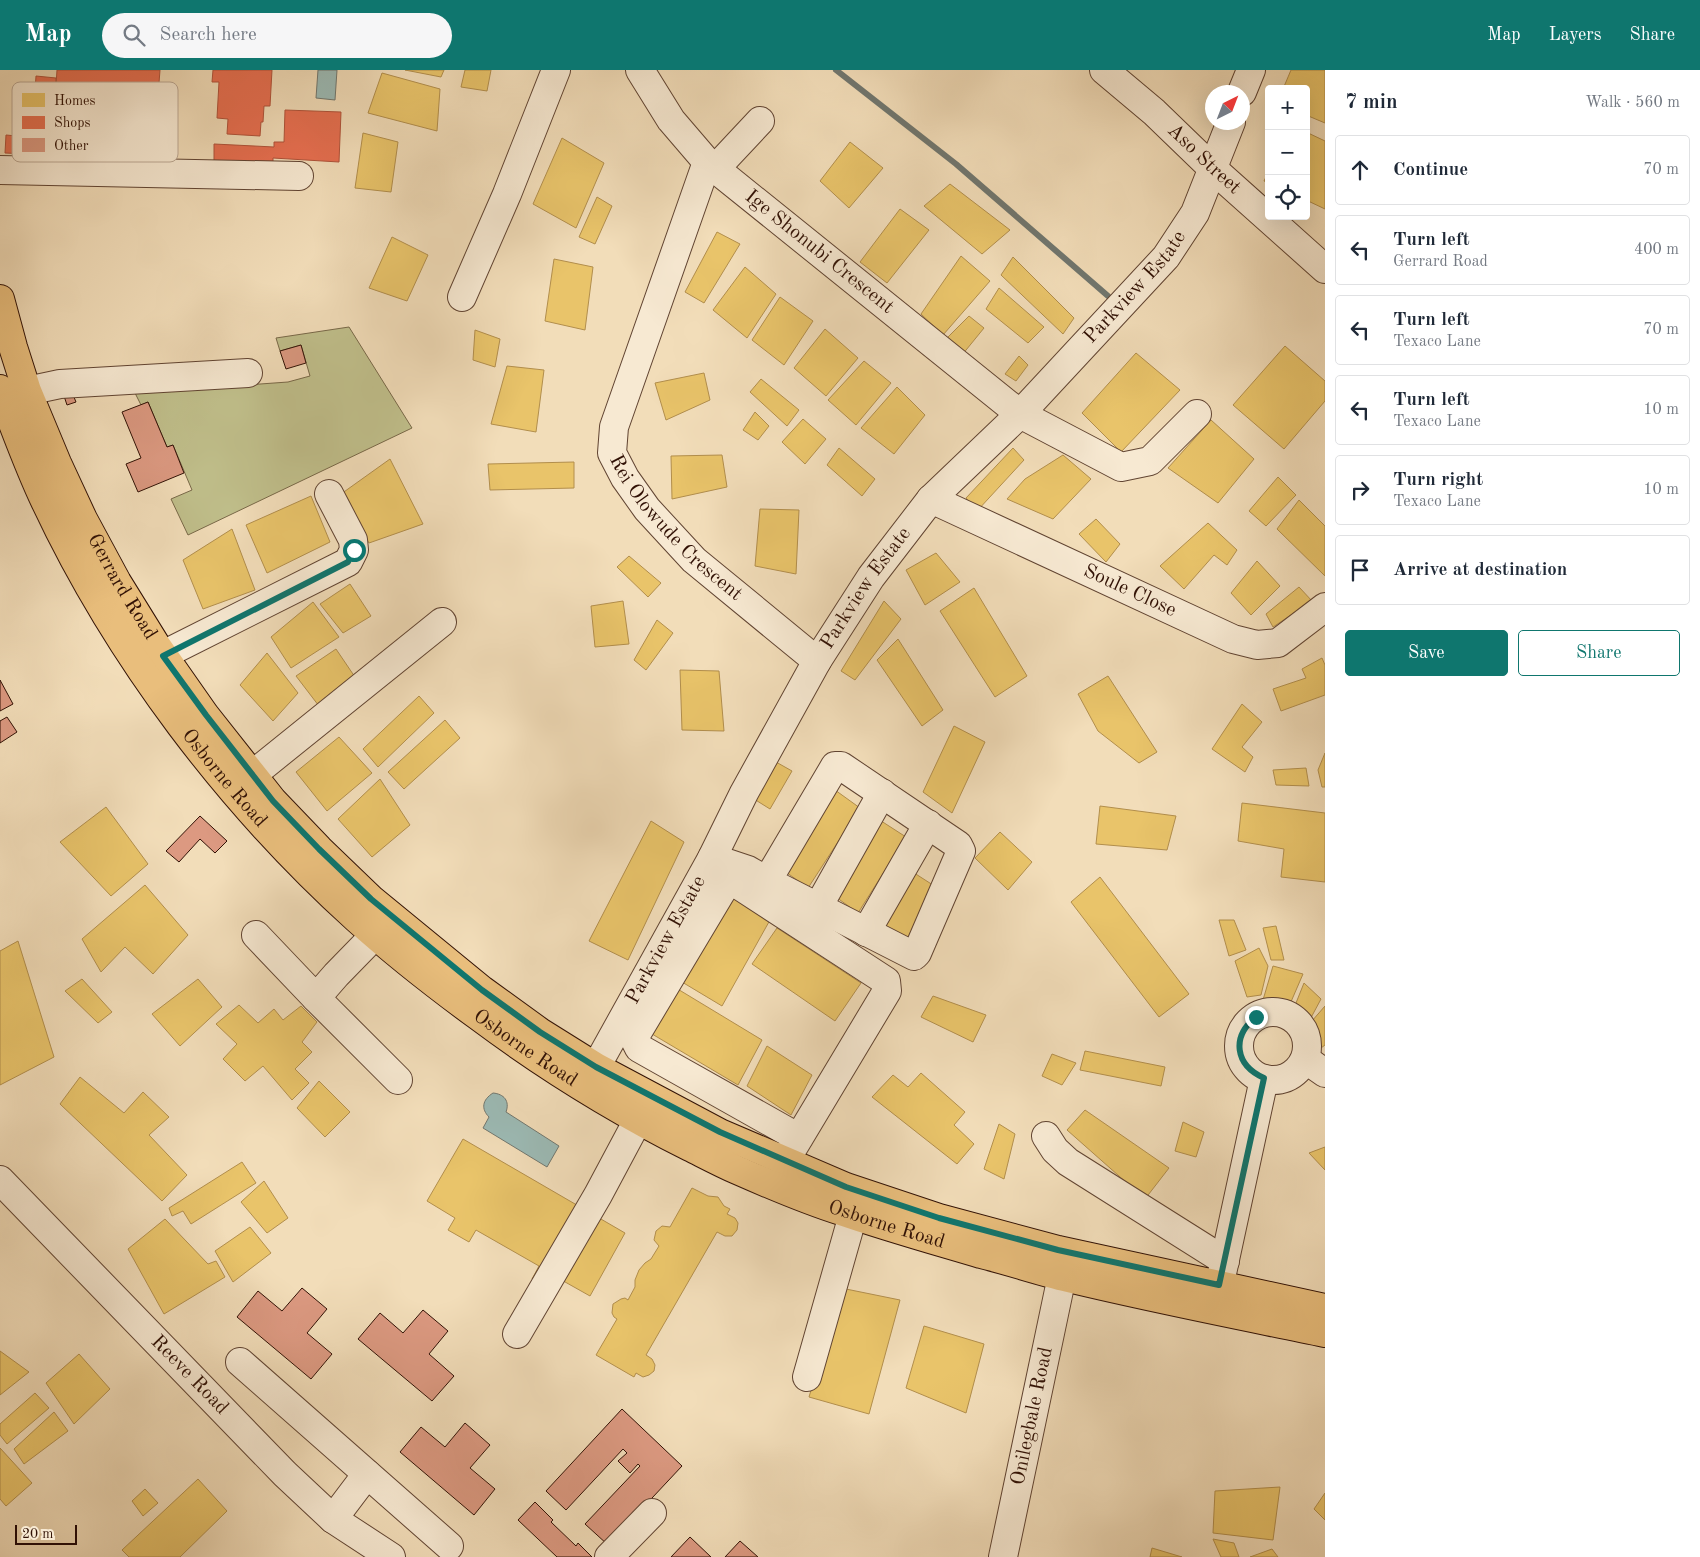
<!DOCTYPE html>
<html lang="en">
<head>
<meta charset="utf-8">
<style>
	:root { --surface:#fff; --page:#f6f6f7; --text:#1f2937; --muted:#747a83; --line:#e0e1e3; --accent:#0f766e }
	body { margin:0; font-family:"Old Standard TT",serif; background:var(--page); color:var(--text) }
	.controls { position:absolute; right:15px; top:15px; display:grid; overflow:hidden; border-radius:5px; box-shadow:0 5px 20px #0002 }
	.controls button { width:45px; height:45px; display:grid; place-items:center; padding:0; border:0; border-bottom:1px solid var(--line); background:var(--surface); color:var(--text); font:25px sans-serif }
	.compass { position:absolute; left:1205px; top:15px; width:45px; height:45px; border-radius:50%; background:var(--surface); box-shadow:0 5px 20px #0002; rotate:42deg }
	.scale { position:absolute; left:15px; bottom:12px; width:62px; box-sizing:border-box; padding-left:5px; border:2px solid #311105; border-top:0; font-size:14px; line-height:18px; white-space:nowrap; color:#311105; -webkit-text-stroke:4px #f7e9d2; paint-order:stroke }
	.stop { position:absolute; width:15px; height:15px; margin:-11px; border:4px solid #0f766e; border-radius:50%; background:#fff }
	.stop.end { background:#0f766e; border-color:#fff; box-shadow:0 1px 5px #0008 }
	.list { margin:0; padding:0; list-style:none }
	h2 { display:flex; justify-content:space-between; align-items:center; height:65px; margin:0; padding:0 20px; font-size:21px }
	h2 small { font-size:16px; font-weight:400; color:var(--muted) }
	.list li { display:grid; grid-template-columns:32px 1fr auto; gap:15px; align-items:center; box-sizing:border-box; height:70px; margin:0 10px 10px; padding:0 10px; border:1px solid var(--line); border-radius:5px }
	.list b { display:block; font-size:19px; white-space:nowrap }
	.list p { margin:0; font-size:16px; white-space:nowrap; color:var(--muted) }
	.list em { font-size:16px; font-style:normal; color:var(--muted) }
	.actions { display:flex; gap:10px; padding:15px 20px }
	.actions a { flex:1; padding:11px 0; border:1px solid var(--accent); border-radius:5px; text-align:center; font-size:18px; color:var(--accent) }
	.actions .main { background:var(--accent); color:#fff }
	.icon { flex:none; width:28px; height:28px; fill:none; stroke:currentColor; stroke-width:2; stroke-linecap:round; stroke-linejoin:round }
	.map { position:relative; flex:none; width:1325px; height:1487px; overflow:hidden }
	header { display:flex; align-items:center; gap:30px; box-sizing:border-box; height:70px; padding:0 25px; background:var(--accent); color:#fff }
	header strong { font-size:24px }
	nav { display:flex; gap:28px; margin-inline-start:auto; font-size:18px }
	.search { width:350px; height:45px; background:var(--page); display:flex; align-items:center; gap:12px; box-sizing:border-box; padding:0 18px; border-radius:28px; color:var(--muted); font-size:19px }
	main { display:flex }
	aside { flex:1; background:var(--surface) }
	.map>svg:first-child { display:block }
	.green { fill:#c0bf8b; stroke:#786848 }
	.water { fill:#9cbbb6; stroke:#71776f }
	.homes { fill:#e9c46a; stroke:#b28e4c }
	.shops { fill:#e76f51; stroke:#b0533a }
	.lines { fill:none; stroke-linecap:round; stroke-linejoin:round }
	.stream { stroke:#71776f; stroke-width:6 }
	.building { fill:#dc9981; stroke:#311105 }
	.minor-casing { stroke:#614432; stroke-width:30 }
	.major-casing { stroke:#311105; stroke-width:30 }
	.minor { stroke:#f7e9d2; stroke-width:28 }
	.major { stroke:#e9be7c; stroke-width:28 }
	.route { stroke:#0f766e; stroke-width:6 }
	.labels { text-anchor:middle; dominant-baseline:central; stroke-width:5; stroke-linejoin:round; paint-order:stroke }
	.street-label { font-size:20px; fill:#311105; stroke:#f7e9d2 }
	.key { fill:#f7e9d2; stroke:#bca894; stroke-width:1 }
	.key-label { font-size:14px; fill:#311105 }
</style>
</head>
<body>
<header>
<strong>Map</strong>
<div class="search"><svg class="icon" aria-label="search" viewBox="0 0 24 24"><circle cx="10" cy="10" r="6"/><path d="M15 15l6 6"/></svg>Search here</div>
<nav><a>Map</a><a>Layers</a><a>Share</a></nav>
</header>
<main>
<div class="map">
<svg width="1325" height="1487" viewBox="0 0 1325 1487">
	<rect width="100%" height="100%" fill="#f2ddb9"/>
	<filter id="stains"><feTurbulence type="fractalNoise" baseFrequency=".004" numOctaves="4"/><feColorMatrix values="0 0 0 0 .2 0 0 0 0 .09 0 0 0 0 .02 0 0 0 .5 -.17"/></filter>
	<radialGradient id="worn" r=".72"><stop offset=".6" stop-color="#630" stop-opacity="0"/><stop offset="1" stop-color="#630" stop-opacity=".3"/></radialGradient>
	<polygon class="green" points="349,257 412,358 188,465 171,429 192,420 173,375 167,377 148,332 141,335 135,323 288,312 310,306 301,275 280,281 276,268"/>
	<g class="water">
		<polygon points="318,0 337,0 335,30 316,28"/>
		<path d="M 493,1023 C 504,1024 510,1031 506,1042 L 559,1076 L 547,1097 L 483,1058 L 489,1047 C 481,1039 482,1030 493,1023 Z"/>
	</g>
	<g class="homes">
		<polygon points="405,0 444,0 441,7"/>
		<polygon points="465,0 491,0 487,21 461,17"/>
		<polygon points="1291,0 1325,0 1325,53 1306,45 1306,19 1283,19"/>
		<polygon points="382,3 440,19 437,61 368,43"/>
		<polygon points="1306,62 1325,71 1325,139 1306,130"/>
		<polygon points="363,63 398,72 391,122 355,118"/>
		<polygon points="562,68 604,93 576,158 533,134"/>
		<polygon points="850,72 883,98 849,138 820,111"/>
		<polygon points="1269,101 1269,113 1264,111"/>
		<polygon points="950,114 1010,160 982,184 924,136"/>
		<polygon points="597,127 612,136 595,174 579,167"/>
		<polygon points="900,139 929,160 887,213 860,192"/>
		<polygon points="717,162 740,174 704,233 685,222"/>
		<polygon points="392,167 428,185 407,231 369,218"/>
		<polygon points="961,186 990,211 943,265 921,244"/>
		<polygon points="1013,187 1074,248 1063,264 1001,205"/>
		<polygon points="554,189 593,197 585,260 545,251"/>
		<polygon points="745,197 776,224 747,268 713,240"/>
		<polygon points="999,218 1044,257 1028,273 986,239"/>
		<polygon points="780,227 813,251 784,295 752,270"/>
		<polygon points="969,246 984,258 962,285 944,271"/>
		<polygon points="825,259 858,288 826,326 794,298"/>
		<polygon points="475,260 500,269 495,297 473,290"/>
		<polygon points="1285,276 1325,311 1325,331 1284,379 1233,335"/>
		<polygon points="1136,283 1180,320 1121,382 1082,343"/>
		<polygon points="1019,286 1028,295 1016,311 1005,304"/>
		<polygon points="864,291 891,313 856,355 828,330"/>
		<polygon points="507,296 544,300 536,362 491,354"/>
		<polygon points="704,303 710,330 666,350 655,313"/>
		<polygon points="761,309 799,340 787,356 750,322"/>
		<polygon points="897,317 925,345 894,384 861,358"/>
		<polygon points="755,342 769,356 758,370 743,360"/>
		<polygon points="803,349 826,369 805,394 782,372"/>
		<polygon points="1211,350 1254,389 1218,433 1168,398"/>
		<polygon points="839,378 875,409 862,426 827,395"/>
		<polygon points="1013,378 1024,390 977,441 966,428"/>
		<polygon points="722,385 727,417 672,429 671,386"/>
		<polygon points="1063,385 1091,409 1053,449 1007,429 1025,409"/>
		<polygon points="390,389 423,454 369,473 341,424"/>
		<polygon points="574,392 574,418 490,420 488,394"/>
		<polygon points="1278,407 1296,425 1266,456 1249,441"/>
		<polygon points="311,426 330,472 267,503 246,455"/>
		<polygon points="1299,430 1325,456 1325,506 1277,459"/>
		<polygon points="760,439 799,440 796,504 755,496"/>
		<polygon points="1096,449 1120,474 1106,492 1079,464"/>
		<polygon points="1208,453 1237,480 1227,495 1214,485 1184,519 1160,496"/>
		<polygon points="232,459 255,520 203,539 183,490"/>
		<polygon points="936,483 960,512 925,535 906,500"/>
		<polygon points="629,486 661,513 648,527 617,497"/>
		<polygon points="1257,491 1280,516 1251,545 1231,523"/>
		<polygon points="350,514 371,546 343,563 320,534"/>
		<polygon points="1299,517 1312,531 1273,557 1266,544"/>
		<polygon points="974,518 1027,606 995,627 940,541"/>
		<polygon points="623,531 629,574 595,577 591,536"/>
		<polygon points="884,531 901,549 855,610 841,601"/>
		<polygon points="313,532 339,567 291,598 271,567"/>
		<polygon points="657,550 673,563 646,600 634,590"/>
		<polygon points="898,569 943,640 922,656 877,590"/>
		<polygon points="336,579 359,613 322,640 296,606"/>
		<polygon points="267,583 298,623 273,651 240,615"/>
		<polygon points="1322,588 1325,595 1325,625 1281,641 1273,619 1306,608 1302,599"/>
		<polygon points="680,600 719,601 724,661 682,660"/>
		<polygon points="1108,606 1157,682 1139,693 1098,661 1078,624"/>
		<polygon points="419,626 434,643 378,697 363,679"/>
		<polygon points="1242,634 1262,652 1242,677 1253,687 1245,702 1212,679"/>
		<polygon points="445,650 460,668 404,719 388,702"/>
		<polygon points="954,656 985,672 952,743 923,722"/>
		<polygon points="339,667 372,703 327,741 296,702"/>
		<polygon points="1325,683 1325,717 1322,717 1318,700"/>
		<polygon points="776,692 792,701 770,739 754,729"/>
		<polygon points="1306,698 1309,716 1276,715 1273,700"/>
		<polygon points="380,709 410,755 372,787 338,749"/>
		<polygon points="835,720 860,738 808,818 779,797"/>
		<polygon points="1242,733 1325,743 1325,812 1281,807 1284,779 1238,771"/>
		<polygon points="1100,736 1176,746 1167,780 1096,774"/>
		<polygon points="106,737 148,794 111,826 60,772"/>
		<polygon points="875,747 906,767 858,843 829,822"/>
		<polygon points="651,751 684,772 628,890 589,871"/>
		<polygon points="1000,762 1032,792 1008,820 975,788"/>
		<polygon points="908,799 936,817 908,871 880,857"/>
		<polygon points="1100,807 1189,924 1159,947 1071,832"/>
		<polygon points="145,815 188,865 153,904 125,877 101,902 82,869"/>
		<polygon points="730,821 770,850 722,936 677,909"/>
		<polygon points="1219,850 1234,850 1246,880 1229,886"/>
		<polygon points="1276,856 1284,890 1271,890 1263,858"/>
		<polygon points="777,858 861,913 835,951 752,894"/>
		<polygon points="18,871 54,987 0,1015 0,881"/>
		<polygon points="1259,878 1268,896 1261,925 1247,927 1235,891"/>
		<polygon points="1273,896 1303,904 1287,941 1263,930"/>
		<polygon points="82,909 112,942 98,953 65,921"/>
		<polygon points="198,909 222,937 180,976 152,944"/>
		<polygon points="1304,913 1321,929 1306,957 1292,943"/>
		<polygon points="676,918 762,970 738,1015 647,961"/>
		<polygon points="933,926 986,945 973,972 921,947"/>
		<polygon points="239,935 258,953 274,939 283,950 301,936 317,952 302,972 312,982 295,999 309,1013 292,1030 263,996 245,1011 223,989 237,974 216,954"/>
		<polygon points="1325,936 1325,975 1321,978 1305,959"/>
		<polygon points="767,976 812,1005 791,1045 747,1016"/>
		<polygon points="1085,981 1165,997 1161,1016 1080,1000"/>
		<polygon points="1052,984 1076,993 1062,1015 1042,1006"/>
		<polygon points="921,1003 965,1042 954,1055 974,1074 957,1094 872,1027 893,1005 908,1017"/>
		<polygon points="80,1007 124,1043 143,1022 169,1047 149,1065 187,1105 162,1131 60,1034"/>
		<polygon points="319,1011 350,1042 325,1067 297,1038"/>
		<polygon points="1085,1040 1169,1098 1145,1129 1067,1060"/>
		<polygon points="1183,1052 1204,1062 1196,1087 1175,1081"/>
		<polygon points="999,1054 1015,1064 1004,1109 984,1099"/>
		<polygon points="463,1069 625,1163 590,1226 558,1208 551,1221 532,1209 539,1196 476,1160 469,1172 448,1160 455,1148 427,1131"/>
		<polygon points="1325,1077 1325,1100 1309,1083"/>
		<polygon points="242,1092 256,1113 191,1154 183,1141 172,1146 169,1138"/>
		<polygon points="264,1111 288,1148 267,1163 241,1132"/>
		<polygon points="692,1118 708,1126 718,1127 724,1136 730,1139 727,1144 735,1148 738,1153 737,1160 732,1166 725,1166 717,1162 646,1285 652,1289 655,1295 654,1301 649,1305 643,1307 636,1303 634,1307 596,1285 617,1249 614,1247 612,1243 613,1234 621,1229 625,1228 628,1230 635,1217 635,1210 639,1200 645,1193 651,1189 659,1176 654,1170 656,1161 662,1156 670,1157"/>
		<polygon points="165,1149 208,1194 216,1191 225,1207 164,1244 128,1179"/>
		<polygon points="250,1157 271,1183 233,1212 215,1181"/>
		<polygon points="841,1218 900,1230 869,1344 809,1327"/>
		<polygon points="924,1256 984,1274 966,1343 906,1318"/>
		<polygon points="0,1281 29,1302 0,1325"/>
		<polygon points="79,1284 110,1319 74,1354 46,1313"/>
		<polygon points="35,1323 49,1338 7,1374 0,1365 0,1354"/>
		<polygon points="54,1342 68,1361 24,1394 14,1379"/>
		<polygon points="0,1378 32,1413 6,1436 0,1429"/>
		<polygon points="198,1409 227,1441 180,1487 129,1487 122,1480"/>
		<polygon points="1280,1417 1273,1470 1213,1463 1215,1421"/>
		<polygon points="145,1419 158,1433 143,1446 132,1431"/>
		<polygon points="1325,1423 1325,1450 1314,1439"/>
		<polygon points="1213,1469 1234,1473 1239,1487 1221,1487"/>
		<polygon points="1152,1478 1182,1487 1150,1487"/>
		<polygon points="1272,1479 1278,1487 1250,1487"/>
	</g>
	<g class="shops">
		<polygon points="57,0 160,0 159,13 172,14 170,35 157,34 154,78 76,71 78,48 54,46"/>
		<polygon points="213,0 272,0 270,36 264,36 263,52 261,52 260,66 227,64 228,49 217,48 219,12 212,12"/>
		<polygon points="36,6 56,8 55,22 35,21"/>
		<polygon points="285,40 341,42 339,92 273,88 273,96 214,93 214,74 274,77 274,72 284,72"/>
		<polygon points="6,65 28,67 27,84 5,83"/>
	</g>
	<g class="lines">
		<polyline class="stream" points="836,0 956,94 1108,226"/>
	</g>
	<g class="building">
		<polygon points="301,275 306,293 286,299 280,281"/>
		<polygon points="71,320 76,332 67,335 63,323"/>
		<polygon points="148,332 167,377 173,375 184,403 138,422 126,394 141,388 122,342"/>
		<polygon points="0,610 13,634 0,641"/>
		<polygon points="7,647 17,662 0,673 0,651"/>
		<polygon points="200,746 227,771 215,783 200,769 179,792 166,781"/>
		<polygon points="302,1218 327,1239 307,1263 332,1284 311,1309 237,1247 258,1221 282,1241"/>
		<polygon points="423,1240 448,1261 429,1284 454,1306 432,1331 358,1269 380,1243 403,1263"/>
		<polygon points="622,1339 682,1396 608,1475 585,1454 640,1396 638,1394 630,1403 618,1391 627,1383 623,1379 566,1440 546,1421"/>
		<polygon points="465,1353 490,1375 470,1398 495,1419 474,1445 400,1382 421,1357 445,1377"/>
		<polygon points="535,1432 553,1450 551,1452 576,1476 578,1473 592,1487 557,1487 518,1450"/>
		<polygon points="690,1467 711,1487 671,1487"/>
		<polygon points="740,1471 758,1487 725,1487"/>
	</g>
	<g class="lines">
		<defs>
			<g id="minor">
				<path id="s1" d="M 640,0 L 671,50 L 707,92 L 1020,344 L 1121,397 L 1150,391 L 1197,344"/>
				<path id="s2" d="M 1104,0 L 1154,42 L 1213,99 L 1325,199"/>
				<polyline points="1242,22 1251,0"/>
				<path id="s3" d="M 707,92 L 614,357 L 612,383 L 625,408 L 647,439 L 694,490 L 817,591"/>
				<polyline points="716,98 760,51"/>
				<polyline points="0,100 299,106"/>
				<polyline points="462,227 507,124 556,0"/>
				<polyline points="27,321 60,314 248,303"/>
				<path id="s4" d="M 931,429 L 1233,569 L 1257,575 L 1278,573 L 1325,537"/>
				<polyline points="163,585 348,492 354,480 353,470 329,424"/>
				<polyline points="252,705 442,552"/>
				<polyline points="712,788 748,800 767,811 914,886 917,883 961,781 958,775 841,696 835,696 767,811"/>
				<polyline points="818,837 882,723"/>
				<polyline points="866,862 928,754"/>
				<polyline points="256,865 316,928 336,905 375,865"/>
				<polyline points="316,928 398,1010"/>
				<circle cx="1273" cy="976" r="34"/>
				<polyline points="1305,989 1325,1003"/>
				<path id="s5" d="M 596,997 L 712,788 L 744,723 L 817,591 L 871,507 L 931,429 L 1020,344 L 1166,187 L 1195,143 L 1231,52"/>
				<polyline points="1046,1066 1055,1080 1068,1092 1225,1191"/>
				<polyline points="785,1091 887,921 886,911 737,814 726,814 634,968 639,978 799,1068"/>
				<path id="s6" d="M 0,1110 L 285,1404 L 333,1449 L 391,1487"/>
				<polyline points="1221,1208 1264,1009"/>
				<polyline points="517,1264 598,1125 638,1050"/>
				<polyline points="240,1292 449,1476"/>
				<polyline points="807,1307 853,1145"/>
				<polyline points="333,1449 367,1404"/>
				<polyline points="609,1487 652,1443"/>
				<path id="s7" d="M 1003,1487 L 1062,1206"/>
			</g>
			<g id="major">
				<path id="s8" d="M 0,229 L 13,277 L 27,321 L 57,393 L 83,449 L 117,512 L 156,575 L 205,645 L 273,731 L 319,779 L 371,829 L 482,920 L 540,962 L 596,997 L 720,1063 L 846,1117 L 939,1148 L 1058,1180 L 1325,1238"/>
				<path id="s9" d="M 0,319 C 14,357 28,395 45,431 C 118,587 230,734 357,849 C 396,884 437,916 478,946 C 545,996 616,1040 690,1077 C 706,1085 721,1093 737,1100 C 771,1115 806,1130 841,1141 C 887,1157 934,1170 981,1184 C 1009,1191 1036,1200 1064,1207 C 1150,1228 1238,1245 1325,1263"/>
			</g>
		</defs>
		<use href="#minor" class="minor-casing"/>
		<use href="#major" class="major-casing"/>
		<use href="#minor" class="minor"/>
		<use href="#major" class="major"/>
	</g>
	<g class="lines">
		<path class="route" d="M 354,480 L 348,492 L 163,586 L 206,645 L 273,731 L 319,779 L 371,829 L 482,920 L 540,962 L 596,997 L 720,1062 L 846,1117 L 939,1148 L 1058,1180 L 1219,1215 L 1264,1008 C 1235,995 1231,967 1256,947"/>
	</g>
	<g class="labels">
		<g class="street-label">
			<text stroke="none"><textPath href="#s2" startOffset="134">Aso Street</textPath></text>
			<text stroke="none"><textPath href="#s1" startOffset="258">Ige Shonubi Crescent</textPath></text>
			<text stroke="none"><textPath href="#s5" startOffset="955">Parkview Estate</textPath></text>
			<text stroke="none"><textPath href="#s3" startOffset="406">Rei Olowude Crescent</textPath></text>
			<text stroke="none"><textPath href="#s8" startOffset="314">Gerrard Road</textPath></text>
			<text stroke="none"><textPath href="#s5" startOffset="550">Parkview Estate</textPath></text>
			<text stroke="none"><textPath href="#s4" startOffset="219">Soule Close</textPath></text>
			<text stroke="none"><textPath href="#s9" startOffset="452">Osborne Road</textPath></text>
			<text stroke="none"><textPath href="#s5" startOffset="145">Parkview Estate</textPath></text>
			<text stroke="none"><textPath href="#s9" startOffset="858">Osborne Road</textPath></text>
			<text stroke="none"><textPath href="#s9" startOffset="1262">Osborne Road</textPath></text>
			<text stroke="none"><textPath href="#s6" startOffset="272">Reeve Road</textPath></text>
			<text stroke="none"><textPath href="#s7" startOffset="144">Onilegbale Road</textPath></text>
		</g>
	</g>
	<rect x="12" y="12" width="166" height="80" rx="8" class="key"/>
	<rect x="22" y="23" width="23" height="14" fill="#e9c46a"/>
	<rect x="22" y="46" width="23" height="13" fill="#e76f51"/>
	<rect x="22" y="68" width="23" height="14" fill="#dc9981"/>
	<g class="key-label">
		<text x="54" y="35">Homes</text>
		<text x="54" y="57">Shops</text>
		<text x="54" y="80">Other</text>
	</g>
	<rect width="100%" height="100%" filter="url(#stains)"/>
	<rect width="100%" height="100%" fill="url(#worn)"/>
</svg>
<div class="controls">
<button>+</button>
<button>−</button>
<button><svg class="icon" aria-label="locate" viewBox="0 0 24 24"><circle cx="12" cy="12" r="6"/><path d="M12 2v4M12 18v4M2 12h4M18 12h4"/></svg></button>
</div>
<svg class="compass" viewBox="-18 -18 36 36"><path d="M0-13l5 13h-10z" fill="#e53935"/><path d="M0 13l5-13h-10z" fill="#747a83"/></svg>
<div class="scale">20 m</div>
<div class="stop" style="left:354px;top:480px"></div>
<div class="stop end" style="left:1256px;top:947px"></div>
</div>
<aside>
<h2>7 min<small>Walk · 560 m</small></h2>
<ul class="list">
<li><svg class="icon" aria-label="ahead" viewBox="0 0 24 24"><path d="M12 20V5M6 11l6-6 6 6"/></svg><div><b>Continue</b></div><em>70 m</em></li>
<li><svg class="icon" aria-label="left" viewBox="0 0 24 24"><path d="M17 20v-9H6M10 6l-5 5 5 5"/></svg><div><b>Turn left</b><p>Gerrard Road</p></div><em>400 m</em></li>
<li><svg class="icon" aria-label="left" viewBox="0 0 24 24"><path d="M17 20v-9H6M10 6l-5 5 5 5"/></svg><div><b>Turn left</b><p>Texaco Lane</p></div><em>70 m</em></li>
<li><svg class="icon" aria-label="left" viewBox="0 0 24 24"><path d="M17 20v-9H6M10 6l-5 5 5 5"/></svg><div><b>Turn left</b><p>Texaco Lane</p></div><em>10 m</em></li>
<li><svg class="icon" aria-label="right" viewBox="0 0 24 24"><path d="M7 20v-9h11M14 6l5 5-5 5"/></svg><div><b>Turn right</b><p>Texaco Lane</p></div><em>10 m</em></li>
<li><svg class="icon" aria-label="arrive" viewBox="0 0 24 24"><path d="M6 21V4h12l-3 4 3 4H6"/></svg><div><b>Arrive at destination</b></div></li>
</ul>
<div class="actions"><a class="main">Save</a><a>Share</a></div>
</aside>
</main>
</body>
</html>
